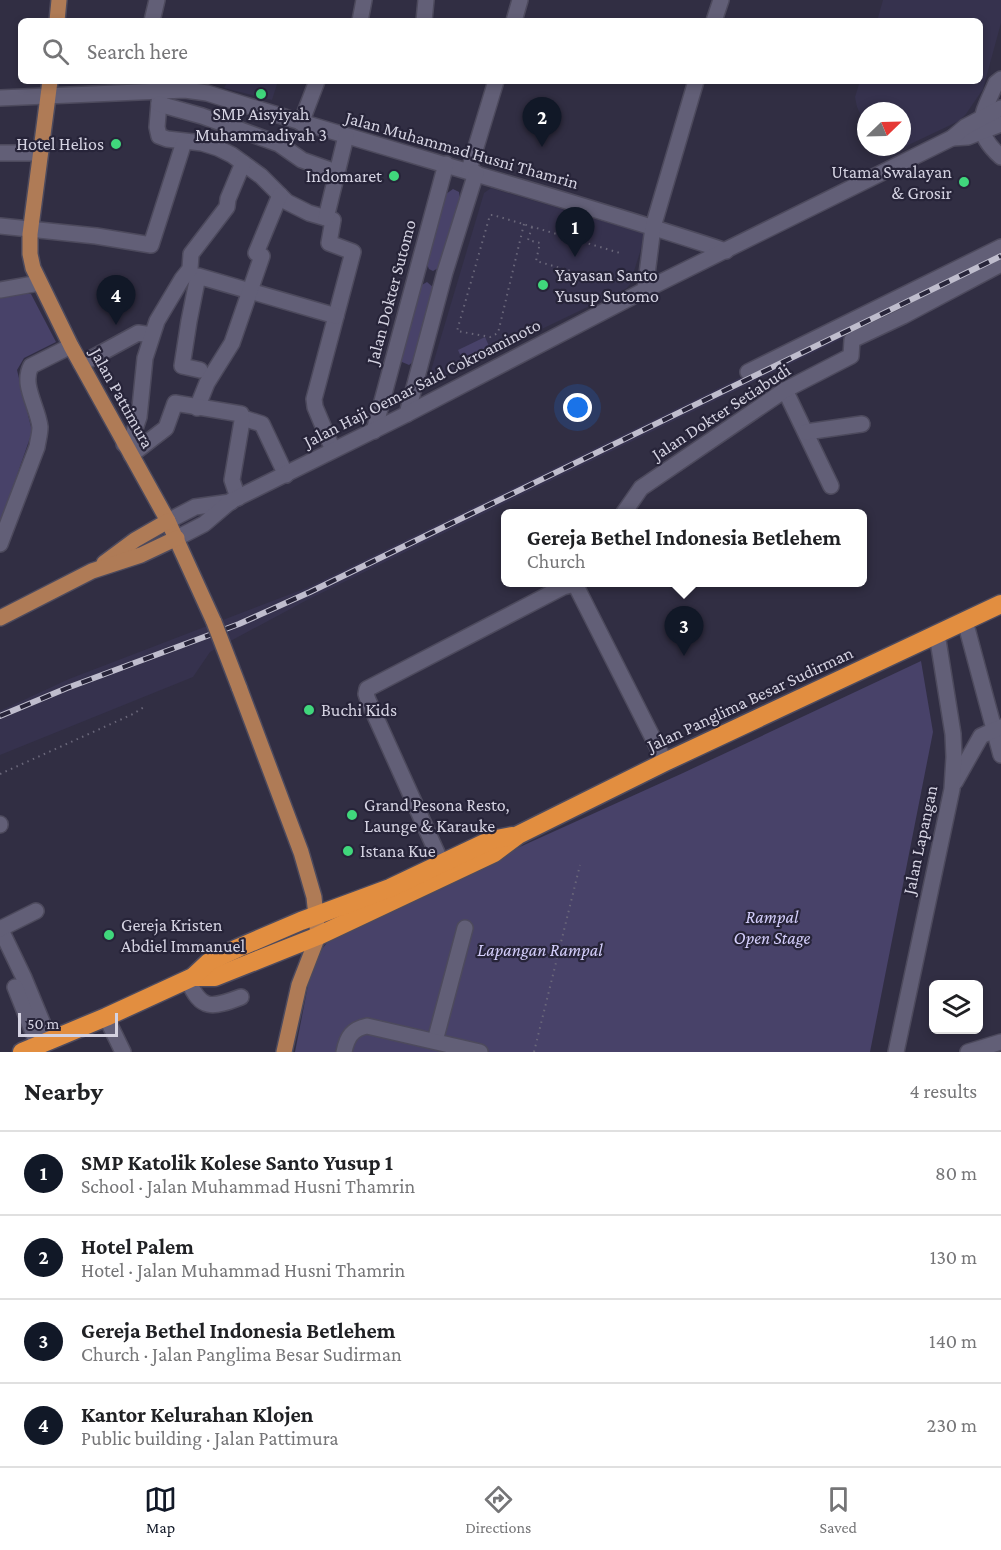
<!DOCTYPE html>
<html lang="en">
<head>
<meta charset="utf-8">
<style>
	:root { --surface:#fff; --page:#f6f6f6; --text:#202124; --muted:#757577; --line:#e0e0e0; --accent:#111827 }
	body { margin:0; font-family:"Crimson Pro",serif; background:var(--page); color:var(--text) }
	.controls { position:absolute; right:18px; bottom:18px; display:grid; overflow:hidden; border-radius:9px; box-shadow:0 3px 9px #0003 }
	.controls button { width:54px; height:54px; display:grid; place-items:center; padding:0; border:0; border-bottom:2px solid var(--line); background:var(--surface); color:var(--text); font:30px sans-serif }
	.compass { position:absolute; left:857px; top:102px; width:54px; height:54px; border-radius:50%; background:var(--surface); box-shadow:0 3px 9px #0003; rotate:67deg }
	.scale { position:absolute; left:18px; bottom:15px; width:100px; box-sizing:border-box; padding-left:6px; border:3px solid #d4d2e1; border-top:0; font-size:16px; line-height:21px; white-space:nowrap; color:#d4d2e1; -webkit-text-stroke:4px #272439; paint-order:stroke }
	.you { position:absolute; left:578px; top:408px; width:21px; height:21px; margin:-15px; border:4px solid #fff; border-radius:50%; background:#1a73e8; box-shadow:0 0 0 9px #1a73e833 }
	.badge { display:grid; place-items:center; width:39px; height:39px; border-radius:50%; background:var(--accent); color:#fff; font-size:20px; font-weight:700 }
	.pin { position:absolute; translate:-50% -50px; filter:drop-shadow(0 2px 3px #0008) }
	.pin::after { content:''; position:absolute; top:32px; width:21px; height:18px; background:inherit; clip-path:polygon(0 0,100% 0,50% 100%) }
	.popup { position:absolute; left:501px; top:509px; width:366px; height:78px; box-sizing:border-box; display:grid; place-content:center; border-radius:9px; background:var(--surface); filter:drop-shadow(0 2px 4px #0005); font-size:20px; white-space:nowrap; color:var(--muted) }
	.popup b { font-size:22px; color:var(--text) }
	.popup::after { content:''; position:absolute; left:50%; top:100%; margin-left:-12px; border:12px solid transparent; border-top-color:var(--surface) }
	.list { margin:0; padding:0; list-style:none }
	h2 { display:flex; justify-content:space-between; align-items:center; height:78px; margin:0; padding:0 24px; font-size:26px }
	h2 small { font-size:20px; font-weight:400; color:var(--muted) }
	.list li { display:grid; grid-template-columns:39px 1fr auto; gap:18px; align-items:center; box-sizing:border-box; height:84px; padding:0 24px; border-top:2px solid var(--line) }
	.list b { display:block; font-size:22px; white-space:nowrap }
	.list p { margin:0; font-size:20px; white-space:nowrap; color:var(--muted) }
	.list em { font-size:20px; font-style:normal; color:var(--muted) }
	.icon { flex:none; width:33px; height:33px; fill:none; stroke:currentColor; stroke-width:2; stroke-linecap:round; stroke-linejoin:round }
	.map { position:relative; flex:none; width:1001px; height:1052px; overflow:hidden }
	.search { position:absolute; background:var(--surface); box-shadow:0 3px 9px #0003; left:18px; right:18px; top:18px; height:66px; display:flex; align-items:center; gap:15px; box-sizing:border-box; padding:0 21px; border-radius:9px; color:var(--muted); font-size:22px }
	.sheet { height:414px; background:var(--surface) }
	nav { display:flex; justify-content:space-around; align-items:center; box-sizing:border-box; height:84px; border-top:2px solid var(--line); background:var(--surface); font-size:16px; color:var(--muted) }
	nav a { display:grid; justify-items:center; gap:3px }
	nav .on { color:var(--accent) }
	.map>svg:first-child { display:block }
	.built { fill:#36324e }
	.green { fill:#484269 }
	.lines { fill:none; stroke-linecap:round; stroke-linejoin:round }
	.minor-casing { stroke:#4d4a5d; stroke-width:18 }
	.major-casing { stroke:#4d4a5d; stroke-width:18 }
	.highway-casing { stroke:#4d4a5d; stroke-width:21 }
	.path { stroke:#6a677a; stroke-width:2; stroke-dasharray:1.5 4.5; stroke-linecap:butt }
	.minor { stroke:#625f77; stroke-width:15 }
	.major { stroke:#af7b56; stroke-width:15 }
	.highway { stroke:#e28e40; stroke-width:18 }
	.rail-casing { stroke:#bfbdcd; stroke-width:6 }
	.rail { stroke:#272439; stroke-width:4; stroke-dasharray:11; stroke-linecap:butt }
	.major-bridge-casing { stroke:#4d4a5d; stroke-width:18; stroke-linecap:butt }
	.major-bridge { stroke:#af7b56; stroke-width:15 }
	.poi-dot { fill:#40d77c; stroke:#272439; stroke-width:2 }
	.labels { text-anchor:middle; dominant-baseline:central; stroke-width:4.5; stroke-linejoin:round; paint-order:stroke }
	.poi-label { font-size:18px; fill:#d4d2e1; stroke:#272439; text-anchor:start }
	.street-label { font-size:18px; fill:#d4d2e1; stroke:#272439 }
	.park-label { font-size:18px; font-style:italic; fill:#d4cefb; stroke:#272439 }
</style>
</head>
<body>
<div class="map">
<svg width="1001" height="1052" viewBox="0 0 1001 1052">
	<rect width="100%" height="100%" fill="#312e43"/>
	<g class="built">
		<polygon points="883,0 1001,0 1001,23 983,89 966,114 959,121 881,158 876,147 902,147 902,111 866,111 866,126 857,107 855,97 860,81 980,81 980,21 877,21"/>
		<polygon points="228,81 278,81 272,100 224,88"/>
		<polygon points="491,188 643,233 645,236 630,284 627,288 434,381 430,374 484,193"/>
		<polygon points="1001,251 1001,261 307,600 210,652 193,677 0,755 0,711 69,679 309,587"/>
	</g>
	<g class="green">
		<polygon points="453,189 459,192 460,201 440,267 433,271 429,269 426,262 446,194"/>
		<polygon points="427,282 434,288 414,361 409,365 402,362 400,357 420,286"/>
		<polygon points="3,294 31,294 56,342 24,358 17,370 31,427 31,435 0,524 0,296"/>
		<polygon points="485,337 492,353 465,366 458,350"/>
		<polygon points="921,661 933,732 870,1052 295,1052 311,970 319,953 333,935 387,907 683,773"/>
	</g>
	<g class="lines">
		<defs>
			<g id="minor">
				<polyline points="152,21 157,0"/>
				<polyline points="360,21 364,0"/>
				<polyline points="424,21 426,0"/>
				<polyline points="514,21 520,0"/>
				<polyline points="714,21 721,0"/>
				<path d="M 1001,79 L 996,83 C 982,116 970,129 1001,157"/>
				<polyline points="160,91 157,127 159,136 167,139 202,143 218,148 232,155 261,176 287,202 309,213 333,220 329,243 353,252 314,399 315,407 333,450"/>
				<path d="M 0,98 L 185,90 L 207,93 C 380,148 554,194 726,251"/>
				<polyline points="159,104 202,116 279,144 302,160 336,172"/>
				<polyline points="301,123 317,81"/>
				<polyline points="952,138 968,137 1001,124"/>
				<polyline points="0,153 40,153"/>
				<polyline points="469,170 496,81"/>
				<polyline points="326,218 346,136"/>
				<polyline points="0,226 96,236 151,245 184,142"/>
				<polyline points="0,290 39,283"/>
				<polyline points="645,290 653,227 696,81"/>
				<polyline points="81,364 138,333 152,335"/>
				<polyline points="200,370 182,366 189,321 198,276 336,316"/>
				<polyline points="748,372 1001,247"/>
				<polyline points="785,390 831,486"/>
				<polyline points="197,408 207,383 232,343 262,256 256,253 280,195"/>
				<polyline points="407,414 445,272 476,173"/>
				<polyline points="243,418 262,424 286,475"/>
				<polyline points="374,431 446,164"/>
				<polyline points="806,432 862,424"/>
				<polyline points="124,444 132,438 139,417 145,358 157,321 182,279 190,269 191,254 227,207 228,199 243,163"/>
				<polyline points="131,455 166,428 175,403 241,414 242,421 232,480 238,498"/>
				<polyline points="623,514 641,488 785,390 851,356 852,340 903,316 1001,264"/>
				<polyline points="168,521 195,507 231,502"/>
				<polyline points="177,538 204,524 231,501 407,414 645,290 952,138 965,127 1001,108"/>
				<path d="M 0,544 L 37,447 C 38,440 40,434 40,427 C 38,407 21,385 31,366 L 71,346"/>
				<polyline points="574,582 665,762"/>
				<polyline points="965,621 1001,755"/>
				<polyline points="955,782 981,736 1001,727"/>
				<polyline points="0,825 0,824"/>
				<polyline points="442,864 368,700 366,694 367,689 563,587 574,584"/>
				<polyline points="0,928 24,978 50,1041"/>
				<polyline points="0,929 36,911"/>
				<path d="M 188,980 C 201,1011 212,1008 241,997"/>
				<polyline points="15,987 38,1045"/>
				<polyline points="106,1017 123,1052"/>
				<polyline points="435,1041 465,928"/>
				<path d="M 344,1052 C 347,1037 352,1029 367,1026 L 480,1052"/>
				<polyline points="896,1052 952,789 954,757 953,734 937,634"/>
				<polyline points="968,1052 1001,1042"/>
			</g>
			<g id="major">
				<polyline points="57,21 59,0"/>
				<polyline points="50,81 30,234 30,254 33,268 71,346 168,521 214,622"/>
				<polyline points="104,563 135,540 168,521"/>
				<polyline points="0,618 92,571 141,555 177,538"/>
				<polyline points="239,687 301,852 314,897 318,936 299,985 284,1052"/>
			</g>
			<g id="highway">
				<polyline points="193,977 215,977 318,936 494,853 518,835 665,762 1001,604"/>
				<polyline points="22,1052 106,1017 193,977 210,961 238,948 301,921 390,888 491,840 512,836"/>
			</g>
		</defs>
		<use href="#minor" class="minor-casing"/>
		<use href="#major" class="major-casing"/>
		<use href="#highway" class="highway-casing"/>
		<g class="path">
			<polyline points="524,224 498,333 490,337 457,331 490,215 493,215 620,253"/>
			<polyline points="532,227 528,240 540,243 536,261 609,282"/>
			<polyline points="0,774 133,714 144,707"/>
			<polyline points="534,1052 580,865"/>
		</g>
		<use href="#minor" class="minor"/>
		<use href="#major" class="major"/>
		<use href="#highway" class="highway"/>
		<defs>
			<polyline id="rail" points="0,716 67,688 239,624 310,592 1001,256"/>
		</defs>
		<use href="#rail" class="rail-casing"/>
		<use href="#rail" class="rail"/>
		<defs>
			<polyline id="major-bridge" points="214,622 239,687"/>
		</defs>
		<use href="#major-bridge" class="major-bridge-casing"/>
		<use href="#major-bridge" class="major-bridge"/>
	</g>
	<g class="poi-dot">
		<circle cx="261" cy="94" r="6"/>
		<circle cx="116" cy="144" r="6"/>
		<circle cx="394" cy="176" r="6"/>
		<circle cx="964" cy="182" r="6"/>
		<circle cx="543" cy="285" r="6"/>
		<circle cx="309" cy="710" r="6"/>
		<circle cx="352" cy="815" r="6"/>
		<circle cx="348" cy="851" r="6"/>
		<circle cx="109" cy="935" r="6"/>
	</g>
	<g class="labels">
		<g class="poi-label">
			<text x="261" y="114" text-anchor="middle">SMP Aisyiyah<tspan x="261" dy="21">Muhammadiyah 3</tspan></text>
			<text x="104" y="144" text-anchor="end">Hotel Helios</text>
			<text x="952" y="172" text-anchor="end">Utama Swalayan<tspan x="952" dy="21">&amp; Grosir</tspan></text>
			<text x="382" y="176" text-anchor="end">Indomaret</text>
			<text x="555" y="275">Yayasan Santo<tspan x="555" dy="21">Yusup Sutomo</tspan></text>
			<text x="321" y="710">Buchi Kids</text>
			<text x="364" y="805">Grand Pesona Resto,<tspan x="364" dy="21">Launge &amp; Karauke</tspan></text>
			<text x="360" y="851">Istana Kue</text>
			<text x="121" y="925">Gereja Kristen<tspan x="121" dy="21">Abdiel Immanuel</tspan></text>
		</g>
		<g class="street-label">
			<text transform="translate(462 150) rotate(16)">Jalan Muhammad Husni Thamrin</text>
			<text transform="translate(391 292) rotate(-75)">Jalan Dokter Sutomo</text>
			<text transform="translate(422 383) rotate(-27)">Jalan Haji Oemar Said Cokroaminoto</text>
			<text transform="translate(122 398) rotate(61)">Jalan Pattimura</text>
			<text transform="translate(721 412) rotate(-33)">Jalan Dokter Setiabudi</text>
			<text transform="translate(750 699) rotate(-25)">Jalan Panglima Besar Sudirman</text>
			<text transform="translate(920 840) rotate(-78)">Jalan Lapangan</text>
		</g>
		<g class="park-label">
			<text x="772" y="917">Rampal<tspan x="772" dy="21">Open Stage</tspan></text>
			<text x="540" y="950">Lapangan Rampal</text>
		</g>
	</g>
</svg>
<div class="controls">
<button><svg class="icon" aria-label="layers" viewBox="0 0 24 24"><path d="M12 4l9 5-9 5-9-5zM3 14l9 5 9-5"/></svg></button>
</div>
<svg class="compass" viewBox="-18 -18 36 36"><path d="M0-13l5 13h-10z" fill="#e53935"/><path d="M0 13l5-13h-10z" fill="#757577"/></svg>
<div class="scale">50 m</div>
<div class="you"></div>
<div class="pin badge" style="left:575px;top:257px">1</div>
<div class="pin badge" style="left:542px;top:147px">2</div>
<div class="pin badge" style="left:684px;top:656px">3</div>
<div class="popup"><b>Gereja Bethel Indonesia Betlehem</b>Church</div>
<div class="pin badge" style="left:116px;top:325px">4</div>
<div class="search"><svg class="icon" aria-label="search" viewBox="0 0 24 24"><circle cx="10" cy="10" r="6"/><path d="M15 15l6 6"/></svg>Search here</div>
</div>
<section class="sheet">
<h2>Nearby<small>4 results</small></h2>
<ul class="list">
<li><span class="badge">1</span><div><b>SMP Katolik Kolese Santo Yusup 1</b><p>School · Jalan Muhammad Husni Thamrin</p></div><em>80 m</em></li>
<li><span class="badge">2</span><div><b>Hotel Palem</b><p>Hotel · Jalan Muhammad Husni Thamrin</p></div><em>130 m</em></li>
<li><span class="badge">3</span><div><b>Gereja Bethel Indonesia Betlehem</b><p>Church · Jalan Panglima Besar Sudirman</p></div><em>140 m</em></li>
<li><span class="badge">4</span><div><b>Kantor Kelurahan Klojen</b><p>Public building · Jalan Pattimura</p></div><em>230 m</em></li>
</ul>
</section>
<nav>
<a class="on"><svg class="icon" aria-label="map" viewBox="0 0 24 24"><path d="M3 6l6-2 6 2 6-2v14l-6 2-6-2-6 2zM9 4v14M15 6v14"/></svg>Map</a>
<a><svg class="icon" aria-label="directions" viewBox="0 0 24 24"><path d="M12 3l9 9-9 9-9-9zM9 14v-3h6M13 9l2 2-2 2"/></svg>Directions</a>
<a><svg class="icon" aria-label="saved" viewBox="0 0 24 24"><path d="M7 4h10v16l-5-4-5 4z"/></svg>Saved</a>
</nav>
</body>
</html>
